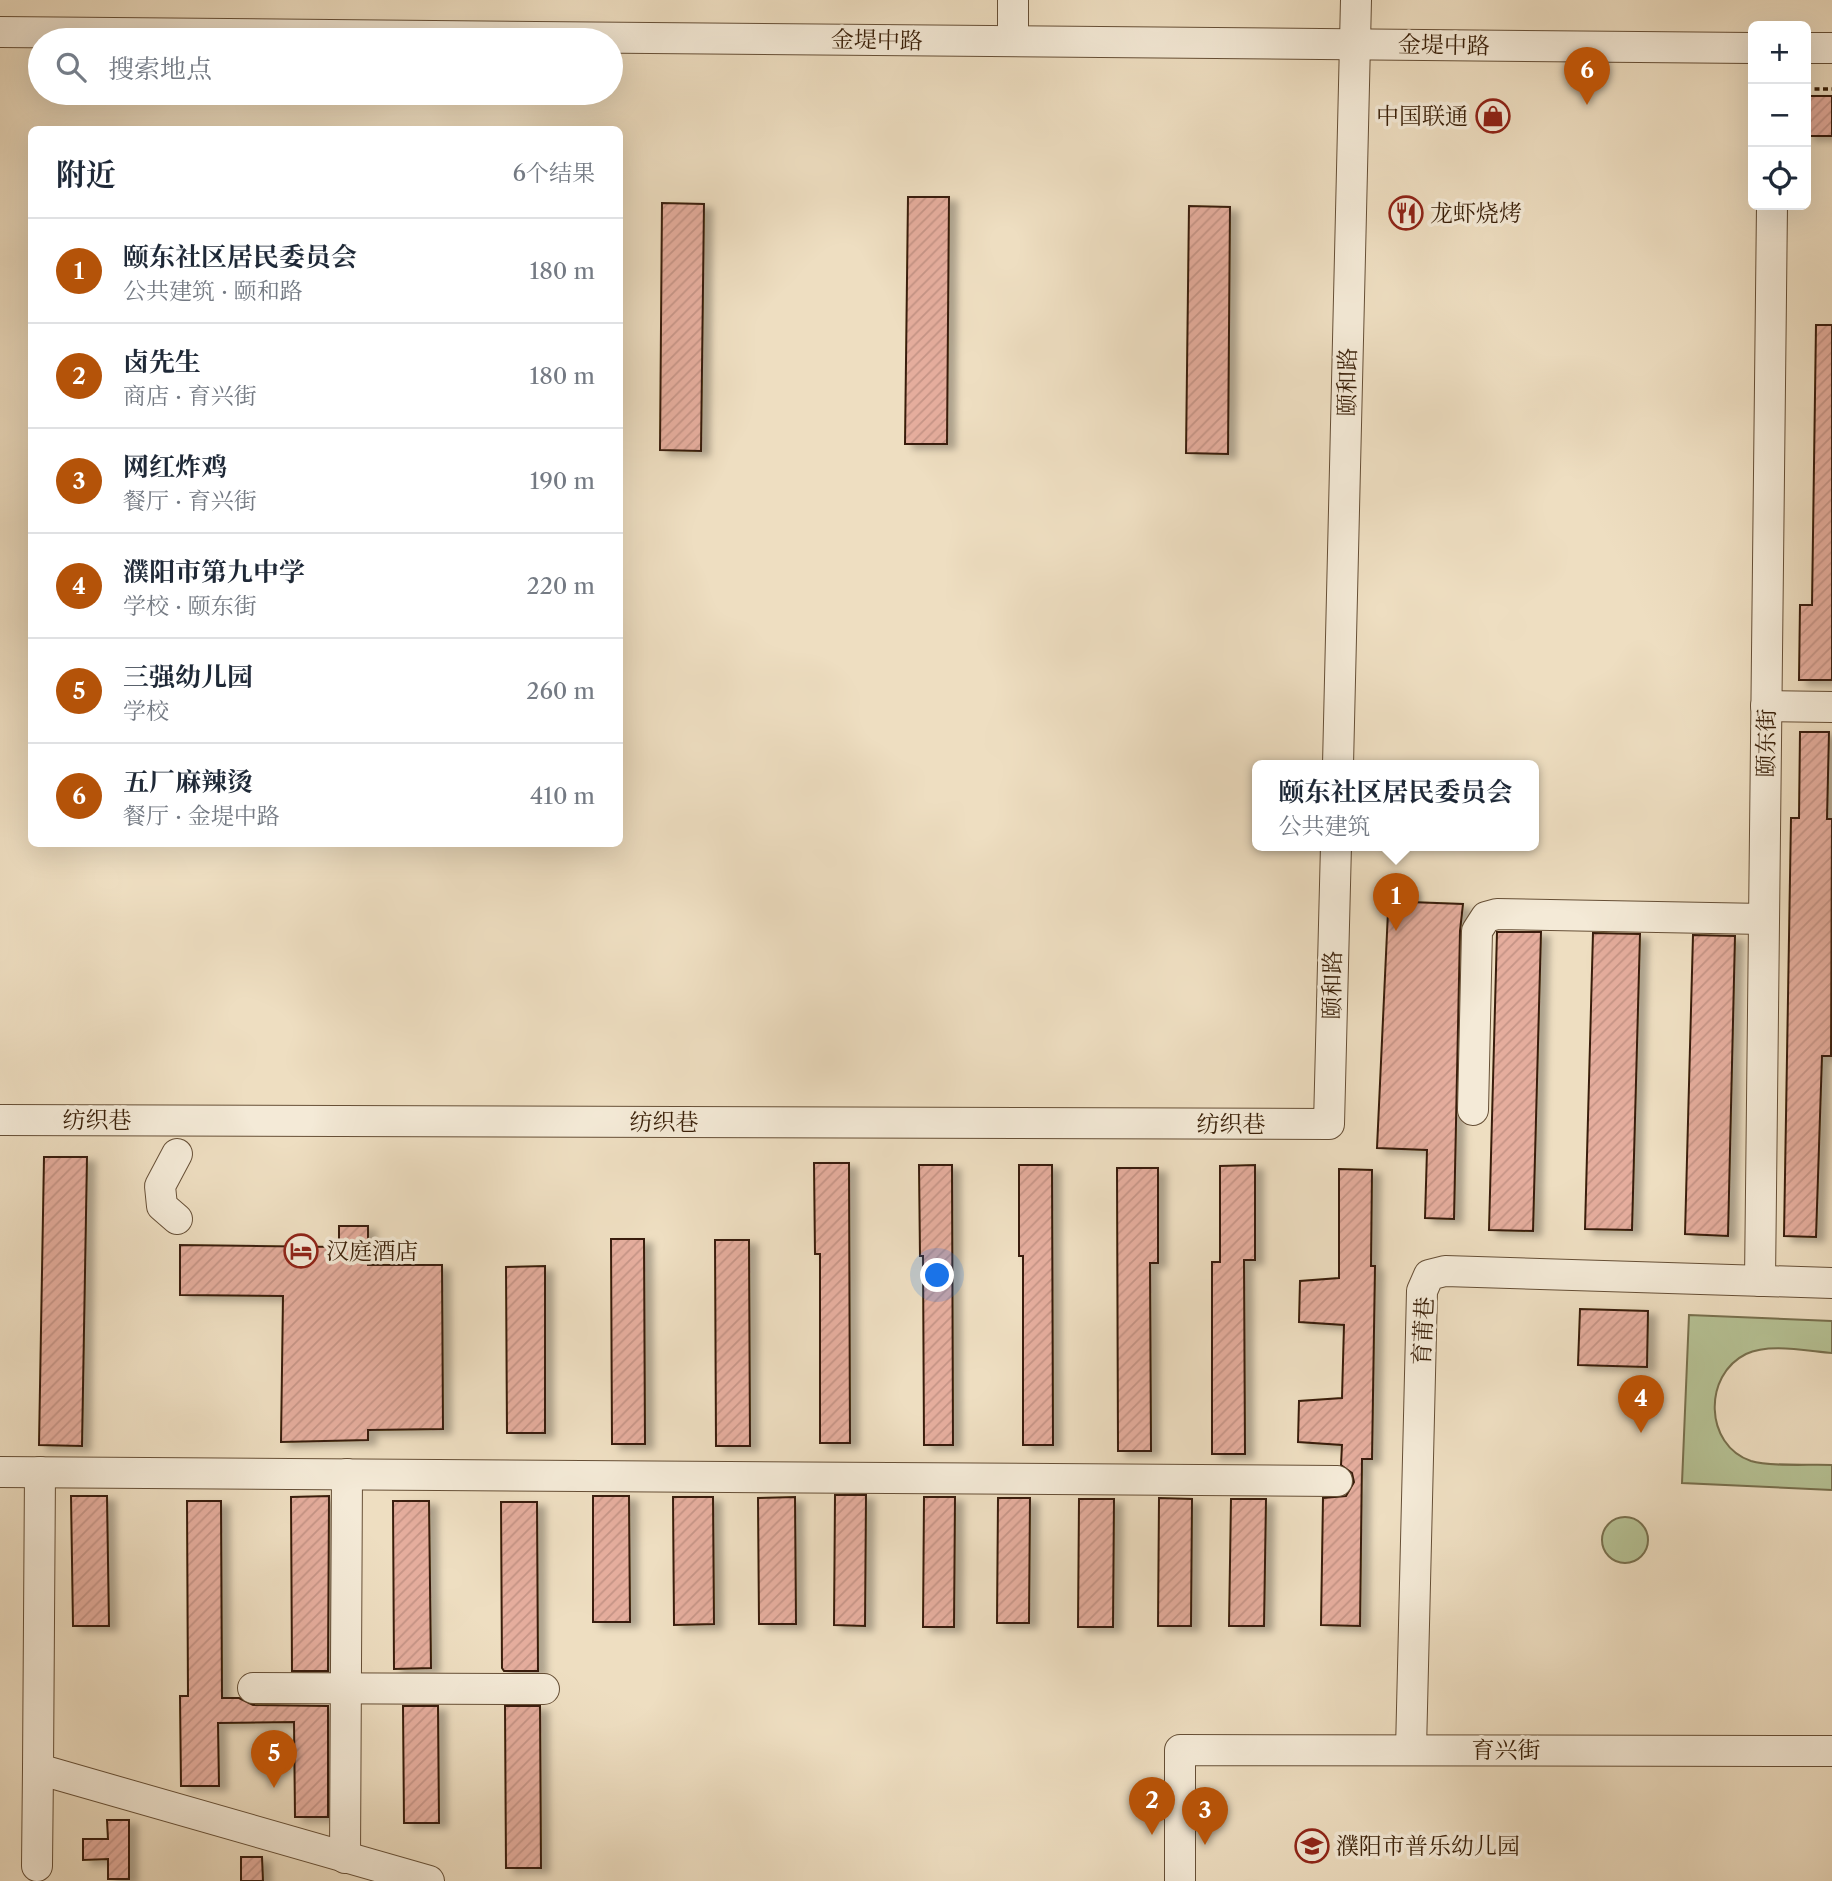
<!DOCTYPE html>
<html lang="zh">
<head>
<meta charset="utf-8">
<style>
	:root { --surface:#fff; --page:#f2f2f3; --text:#1f2937; --muted:#747a83; --line:#e0e1e3; --accent:#b45309 }
	body { margin:0; font-family:"Libre Caslon Text","Noto Serif SC",serif; background:var(--page); color:var(--text) }
	.controls { position:absolute; right:21px; top:21px; display:grid; overflow:hidden; border-radius:10px; box-shadow:0 7px 28px #0002 }
	.controls button { width:63px; height:63px; display:grid; place-items:center; padding:0; border:0; border-bottom:2px solid var(--line); background:var(--surface); color:var(--text); font:35px sans-serif }
	.you { position:absolute; left:938px; top:1276px; width:24px; height:24px; margin:-18px; border:5px solid #fff; border-radius:50%; background:#1a73e8; box-shadow:0 0 0 10px #1a73e833 }
	.badge { display:grid; place-items:center; width:46px; height:46px; border-radius:50%; background:var(--accent); color:#fff; font-size:23px; font-weight:700 }
	.pin { position:absolute; translate:-50% -58px; filter:drop-shadow(0 2px 4px #0008) }
	.pin::after { content:''; position:absolute; top:37px; width:24px; height:21px; background:inherit; clip-path:polygon(0 0,100% 0,50% 100%) }
	.popup { position:absolute; left:1252px; top:760px; width:287px; height:91px; box-sizing:border-box; display:grid; place-content:center; border-radius:10px; background:var(--surface); filter:drop-shadow(0 2px 5px #0005); font-size:23px; white-space:nowrap; color:var(--muted) }
	.popup b { font-size:26px; color:var(--text) }
	.popup::after { content:''; position:absolute; left:50%; top:100%; margin-left:-14px; border:14px solid transparent; border-top-color:var(--surface) }
	.list { margin:0; padding:0; list-style:none }
	h2 { display:flex; justify-content:space-between; align-items:center; height:91px; margin:0; padding:0 28px; font-size:30px }
	h2 small { font-size:23px; font-weight:400; color:var(--muted) }
	.list li { display:grid; grid-template-columns:46px 1fr auto; gap:21px; align-items:center; box-sizing:border-box; height:105px; padding:0 28px; border-top:2px solid var(--line) }
	.list b { display:block; font-size:26px; white-space:nowrap }
	.list p { margin:0; font-size:23px; white-space:nowrap; color:var(--muted) }
	.list em { font-size:23px; font-style:normal; color:var(--muted) }
	.icon { flex:none; width:38px; height:38px; fill:none; stroke:currentColor; stroke-width:2; stroke-linecap:round; stroke-linejoin:round }
	.map { position:relative; flex:none; width:1832px; height:1881px; overflow:hidden }
	.search { position:absolute; background:var(--surface); box-shadow:0 7px 28px #0002; left:28px; top:28px; width:595px; height:77px; display:flex; align-items:center; gap:18px; box-sizing:border-box; padding:0 24px; border-radius:38px; color:var(--muted); font-size:26px }
	.panel { position:absolute; background:var(--surface); box-shadow:0 7px 28px #0002; left:28px; top:126px; width:595px; height:721px; border-radius:10px }
	.map>svg:first-child { display:block }
	.grass { fill:#b6c295; stroke:#78704e; stroke-width:2 }
	.building { fill:url(#building-hatch); stroke:#391f08; stroke-width:2; filter:url(#shadow) }
	.lines { fill:none; stroke-linecap:round; stroke-linejoin:round }
	.minor-casing { stroke:#664f36; stroke-width:32 }
	.path { stroke:#391f08; stroke-width:3.5; stroke-dasharray:5 3.5; stroke-linecap:butt }
	.minor { stroke:#f4ead7; stroke-width:30 }
	.labels { text-anchor:middle; dominant-baseline:central; stroke-width:7; stroke-linejoin:round; paint-order:stroke }
	.street-label { font-size:23px; fill:#391f08; stroke:#f4ead7 }
	.poi-label { font-size:23px; fill:#391f08; stroke:#f4ead7; text-anchor:start }
</style>
</head>
<body>
<div class="map">
<svg width="1832" height="1881" viewBox="0 0 1832 1881">
	<defs>
		<pattern id="building-hatch" width="6" height="6" patternUnits="userSpaceOnUse" patternTransform="scale(1.75)"><rect width="6" height="6" fill="#e5ad9d"/><path d="M-1 1l2-2M0 6l6-6M5 7l2-2" fill="none" stroke="#c59486"/></pattern>
		<filter id="shadow"><feDropShadow dx="8" dy="4.5" stdDeviation="3.5" flood-color="#0004"/></filter>
	</defs>
	<rect width="100%" height="100%" fill="#eedec1"/>
	<filter id="stains"><feTurbulence type="fractalNoise" baseFrequency=".00286" numOctaves="4"/><feColorMatrix values="0 0 0 0 .2 0 0 0 0 .09 0 0 0 0 .02 0 0 0 .5 -.17"/></filter>
	<radialGradient id="worn" r=".72"><stop offset=".6" stop-color="#630" stop-opacity="0"/><stop offset="1" stop-color="#630" stop-opacity=".3"/></radialGradient>
	<g class="grass">
		<path d="M 1689,1315 L 1832,1321 L 1832,1353 C 1807,1351 1769,1343 1746,1354 C 1703,1375 1704,1445 1751,1461 C 1771,1467 1810,1464 1832,1465 L 1832,1490 L 1682,1483 Z"/>
		<circle cx="1625" cy="1540" r="23"/>
	</g>
	<g class="building">
		<rect x="1806" y="96" width="26" height="40"/>
		<polygon points="908,197 949,197 947,444 905,444"/>
		<polygon points="662,203 704,204 701,451 660,450"/>
		<polygon points="1189,206 1230,207 1228,454 1186,453"/>
		<polygon points="1816,325 1832,325 1832,680 1799,680 1800,605 1812,605"/>
		<polygon points="1800,732 1829,732 1827,819 1832,819 1831,1056 1822,1056 1816,1237 1784,1236 1791,818 1799,818"/>
		<polygon points="1389,890 1411,891 1410,902 1463,904 1460,931 1454,1219 1425,1218 1427,1150 1377,1148"/>
		<polygon points="1497,932 1541,932 1533,1231 1489,1230"/>
		<polygon points="1593,933 1640,934 1632,1230 1585,1229"/>
		<polygon points="1693,935 1735,936 1728,1236 1685,1234"/>
		<polygon points="44,1157 87,1157 82,1446 39,1445"/>
		<polygon points="814,1163 849,1163 850,1443 820,1443 820,1254 815,1254"/>
		<polygon points="919,1165 952,1165 953,1445 924,1445 923,1256 920,1256"/>
		<polygon points="1019,1165 1052,1165 1053,1445 1023,1445 1023,1256 1019,1256"/>
		<polygon points="1255,1165 1255,1260 1244,1260 1245,1454 1212,1454 1212,1262 1220,1262 1220,1166"/>
		<polygon points="1117,1168 1158,1168 1158,1263 1150,1263 1151,1451 1118,1451"/>
		<polygon points="1339,1169 1372,1170 1371,1266 1375,1266 1372,1459 1362,1459 1360,1626 1321,1625 1323,1498 1346,1496 1354,1482 1352,1473 1341,1465 1342,1445 1298,1442 1299,1401 1342,1398 1344,1325 1299,1322 1300,1281 1339,1278"/>
		<polygon points="339,1226 368,1226 368,1265 442,1265 443,1429 368,1430 368,1440 281,1442 283,1296 180,1295 180,1245 339,1247"/>
		<polygon points="611,1239 644,1239 645,1444 612,1444"/>
		<polygon points="715,1240 749,1240 750,1446 716,1446"/>
		<polygon points="545,1266 545,1433 507,1433 506,1267"/>
		<polygon points="1580,1309 1648,1311 1647,1367 1578,1365"/>
		<polygon points="835,1495 866,1495 865,1626 834,1625"/>
		<polygon points="71,1496 107,1496 109,1626 73,1626"/>
		<polygon points="329,1496 328,1671 292,1671 291,1497"/>
		<polygon points="593,1496 629,1496 630,1622 593,1622"/>
		<polygon points="673,1497 713,1497 714,1624 674,1625"/>
		<polygon points="795,1497 796,1624 759,1624 758,1498"/>
		<polygon points="924,1497 955,1497 954,1627 923,1627"/>
		<polygon points="998,1498 1030,1498 1029,1623 997,1623"/>
		<polygon points="1159,1498 1192,1499 1191,1626 1158,1626"/>
		<polygon points="1079,1499 1114,1499 1113,1627 1078,1627"/>
		<polygon points="1231,1499 1266,1499 1264,1626 1229,1626"/>
		<polygon points="187,1501 221,1501 222,1698 239,1698 253,1705 328,1706 328,1817 295,1817 294,1722 218,1723 219,1786 181,1786 180,1696 188,1696"/>
		<polygon points="393,1501 429,1501 431,1668 394,1669"/>
		<polygon points="501,1502 537,1502 538,1671 504,1671 502,1668"/>
		<polygon points="403,1706 438,1706 439,1823 404,1823"/>
		<polygon points="505,1706 540,1706 541,1868 506,1868"/>
		<polygon points="107,1820 129,1820 129,1879 108,1879 108,1859 83,1860 83,1839 108,1839"/>
		<polygon points="241,1857 262,1857 263,1881 241,1881"/>
	</g>
	<g class="lines">
		<defs>
			<g id="minor">
				<polyline points="0,32 1753,48"/>
				<polyline points="1013,41 1013,0"/>
				<polyline points="1806,48 1832,48"/>
				<polyline points="1766,706 1832,707"/>
				<polyline points="1338,765 1356,0"/>
				<polyline points="1473,1110 1477,931 1486,917 1497,914 1764,919"/>
				<polyline points="0,1120 1329,1124 1336,845"/>
				<polyline points="177,1219 162,1206 160,1186 177,1154"/>
				<polyline points="1760,1281 1772,205"/>
				<polyline points="0,1472 1337,1481"/>
				<polyline points="40,1472 38,1769 429,1881"/>
				<polyline points="253,1688 544,1689"/>
				<polyline points="1411,1750 1422,1291 1429,1275 1445,1271 1832,1283"/>
				<polyline points="345,1858 347,1474"/>
				<polyline points="37,1866 38,1769"/>
				<polyline points="1180,1881 1180,1750 1832,1751"/>
			</g>
		</defs>
		<use href="#minor" class="minor-casing"/>
		<polyline class="path" points="1806,89 1832,89"/>
		<use href="#minor" class="minor"/>
	</g>
	<defs>
		<symbol id="shop-ring" viewBox="-11 -11 22 22"><circle r="9.5" fill="#f4ead7" stroke="#8f2418" stroke-width="1.5"/><path d="M-5-2.5h2.3a2.7 3.5 0 0 1 5.4 0H5L5.5 6h-11ZM-1.5-2.5h3a1.5 2.3 0 0 0-3 0Z" fill="#8f2418"/></symbol>
		<symbol id="restaurant-ring" viewBox="-11 -11 22 22"><circle r="9.5" fill="#f4ead7" stroke="#8f2418" stroke-width="1.5"/><path d="M-5-6h1v4h1v-4h1v4h1v-4h1v5L-1.5 .5V6h-2V.5L-5-1ZM5-6V6H3V1.5H1.5Q1.5-4 5-6Z" fill="#8f2418"/></symbol>
		<symbol id="hotel-ring" viewBox="-11 -11 22 22"><circle r="9.5" fill="#f4ead7" stroke="#8f2418" stroke-width="1.5"/><path d="M-6-4.5h1.5V1H6V5H4.5V3h-9V5H-6ZM-4 0a1.8 1.8 0 1 1 3.6 0ZM.5 0V-2.5h3Q6-2.5 6 0Z" fill="#8f2418"/></symbol>
		<symbol id="school-ring" viewBox="-11 -11 22 22"><circle r="9.5" fill="#f4ead7" stroke="#8f2418" stroke-width="1.5"/><path d="M0-5L7-2L0 1L-7-2ZM-4 1L0 2.5L4 1V4Q0 6-4 4Z" fill="#8f2418"/></symbol>
	</defs>
	<g fill-rule="evenodd">
		<use href="#shop-ring" x="1474" y="97" width="38" height="38"/>
		<use href="#restaurant-ring" x="1387" y="194" width="38" height="38"/>
		<use href="#hotel-ring" x="282" y="1232" width="38" height="38"/>
		<use href="#school-ring" x="1293" y="1827" width="38" height="38"/>
	</g>
	<g class="labels">
		<g class="street-label">
			<text transform="translate(877 40) rotate(1)">金堤中路</text>
			<text transform="translate(1444 45) rotate(1)">金堤中路</text>
			<text transform="translate(1347 382) rotate(-89)">颐和路</text>
			<text transform="translate(1766 743) rotate(-89)">颐东街</text>
			<text transform="translate(1332 985) rotate(-89)">颐和路</text>
			<text x="97" y="1120">纺织巷</text>
			<text x="664" y="1122">纺织巷</text>
			<text x="1231" y="1124">纺织巷</text>
			<text transform="translate(1423 1331) rotate(-87)">育莆巷</text>
			<text x="1506" y="1750">育兴街</text>
		</g>
		<g class="poi-label">
			<text x="1468" y="116" text-anchor="end">中国联通</text>
			<text x="1430" y="213">龙虾烧烤</text>
			<text x="326" y="1251">汉庭酒店</text>
			<text x="1336" y="1846">濮阳市普乐幼儿园</text>
		</g>
	</g>
	<rect width="100%" height="100%" filter="url(#stains)"/>
	<rect width="100%" height="100%" fill="url(#worn)"/>
</svg>
<div class="controls">
<button>+</button>
<button>−</button>
<button><svg class="icon" aria-label="locate" viewBox="0 0 24 24"><circle cx="12" cy="12" r="6"/><path d="M12 2v4M12 18v4M2 12h4M18 12h4"/></svg></button>
</div>
<div class="you"></div>
<div class="pin badge" style="left:1396px;top:931px">1</div>
<div class="popup"><b>颐东社区居民委员会</b>公共建筑</div>
<div class="pin badge" style="left:1152px;top:1835px">2</div>
<div class="pin badge" style="left:1205px;top:1845px">3</div>
<div class="pin badge" style="left:1641px;top:1433px">4</div>
<div class="pin badge" style="left:274px;top:1788px">5</div>
<div class="pin badge" style="left:1587px;top:105px">6</div>
<div class="search"><svg class="icon" aria-label="search" viewBox="0 0 24 24"><circle cx="10" cy="10" r="6"/><path d="M15 15l6 6"/></svg>搜索地点</div>
<section class="panel">
<h2>附近<small>6个结果</small></h2>
<ul class="list">
<li><span class="badge">1</span><div><b>颐东社区居民委员会</b><p>公共建筑 · 颐和路</p></div><em>180 m</em></li>
<li><span class="badge">2</span><div><b>卤先生</b><p>商店 · 育兴街</p></div><em>180 m</em></li>
<li><span class="badge">3</span><div><b>网红炸鸡</b><p>餐厅 · 育兴街</p></div><em>190 m</em></li>
<li><span class="badge">4</span><div><b>濮阳市第九中学</b><p>学校 · 颐东街</p></div><em>220 m</em></li>
<li><span class="badge">5</span><div><b>三强幼儿园</b><p>学校</p></div><em>260 m</em></li>
<li><span class="badge">6</span><div><b>五厂麻辣烫</b><p>餐厅 · 金堤中路</p></div><em>410 m</em></li>
</ul>
</section>
</div>
</body>
</html>
